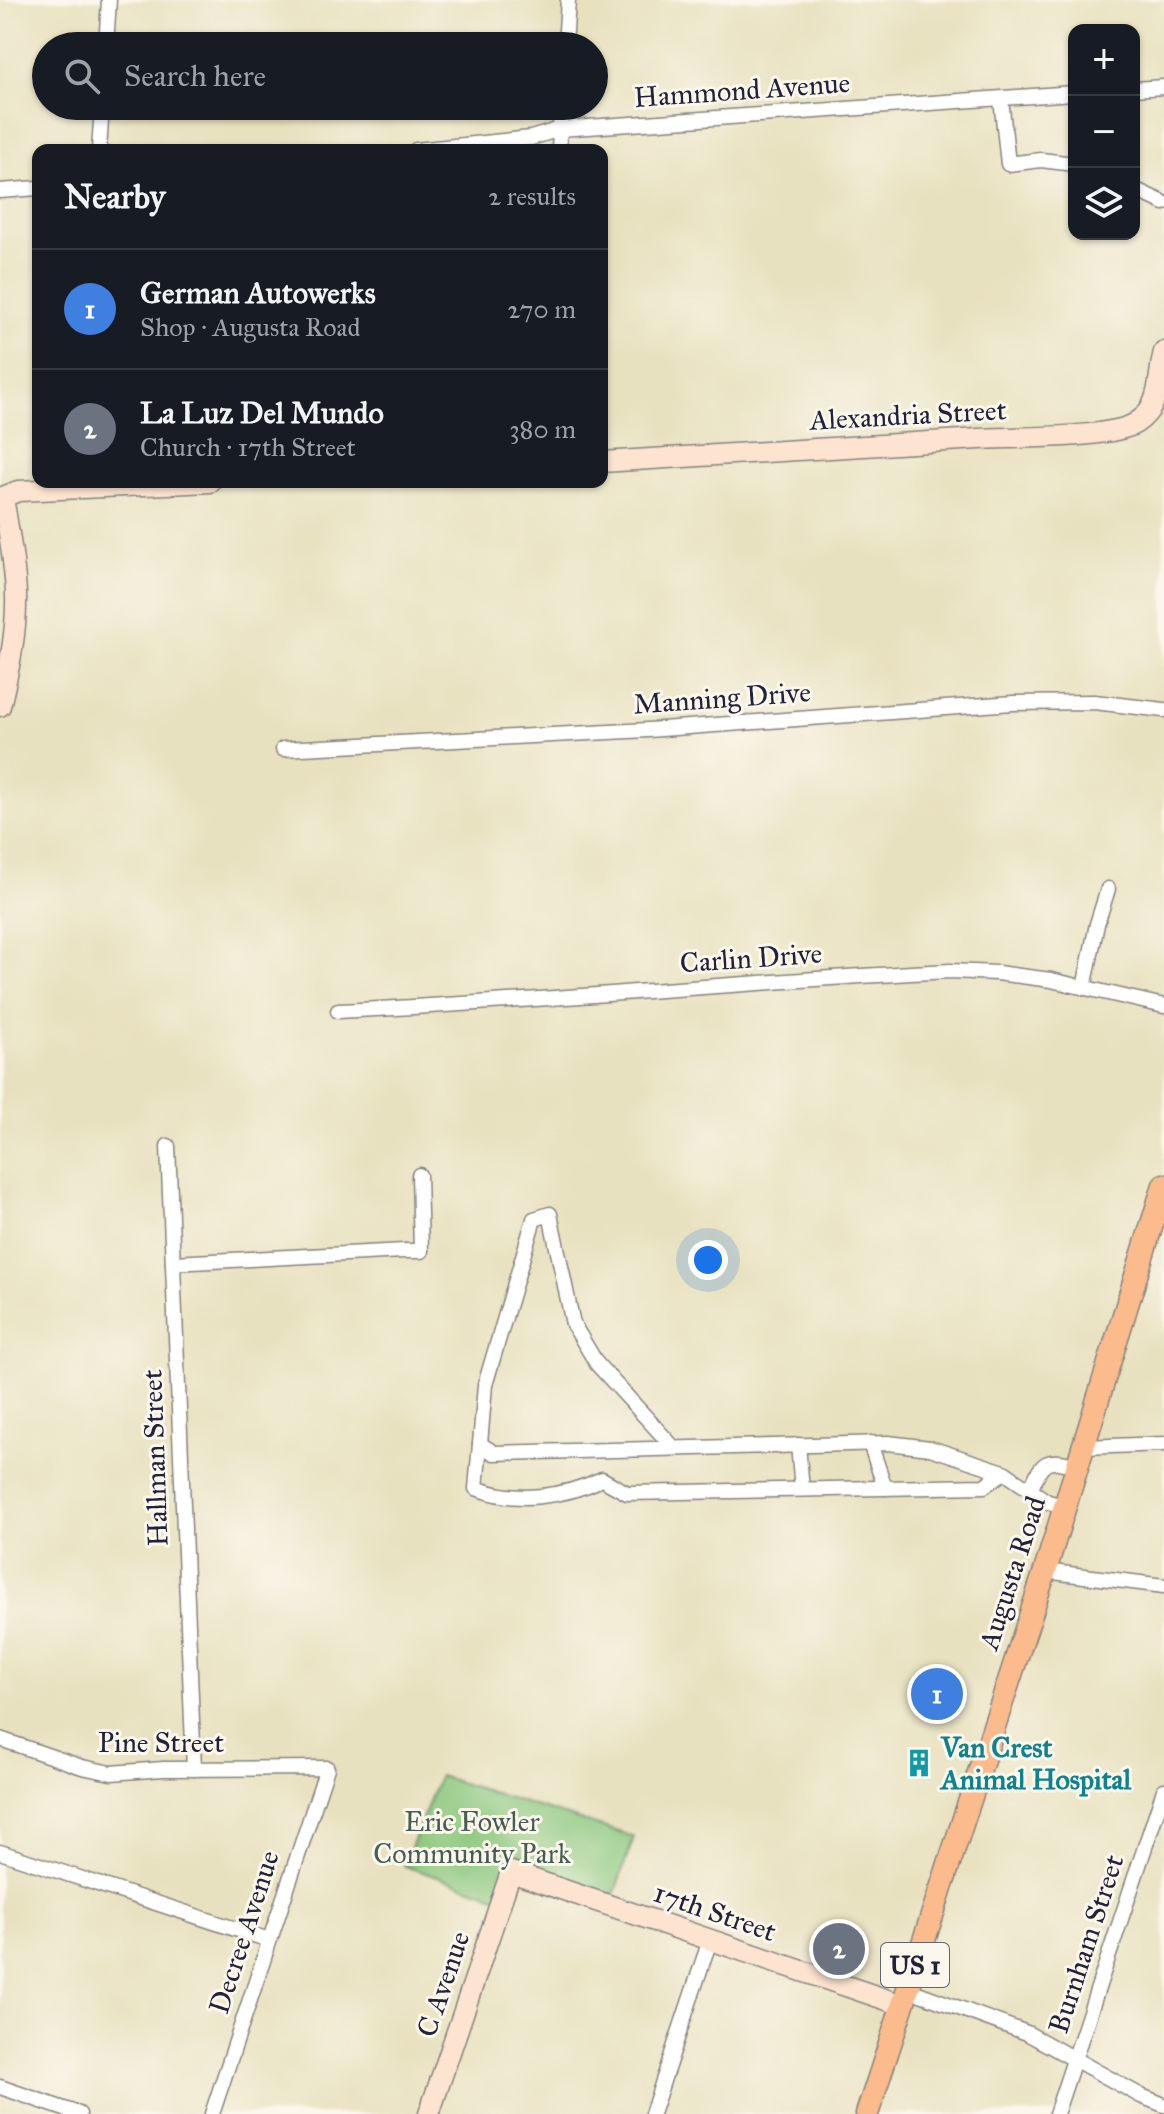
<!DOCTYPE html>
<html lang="en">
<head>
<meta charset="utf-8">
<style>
	:root { --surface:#171b24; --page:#20242c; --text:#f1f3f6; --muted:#9ea1a6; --line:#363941; --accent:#d690ce }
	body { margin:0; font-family:"IM FELL Great Primer",serif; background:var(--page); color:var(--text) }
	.controls { position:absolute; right:24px; top:24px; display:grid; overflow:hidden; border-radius:16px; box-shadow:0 2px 6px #0004 }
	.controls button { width:72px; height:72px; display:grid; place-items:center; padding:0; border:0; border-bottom:2px solid var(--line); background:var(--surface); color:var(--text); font:40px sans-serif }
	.you { position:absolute; left:708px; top:1260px; width:28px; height:28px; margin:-20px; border:6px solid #fff; border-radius:50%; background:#1a73e8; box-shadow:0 0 0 12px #1a73e833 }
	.badge { display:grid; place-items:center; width:52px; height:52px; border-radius:50%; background:var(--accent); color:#fff; font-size:26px; font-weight:700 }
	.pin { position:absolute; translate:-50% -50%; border:4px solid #fff; box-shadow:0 2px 8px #0006 }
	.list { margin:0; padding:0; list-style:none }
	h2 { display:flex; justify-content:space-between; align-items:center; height:104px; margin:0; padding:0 32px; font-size:34px }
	h2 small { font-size:26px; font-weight:400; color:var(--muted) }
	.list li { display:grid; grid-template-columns:52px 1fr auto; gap:24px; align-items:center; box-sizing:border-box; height:120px; padding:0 32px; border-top:2px solid var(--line) }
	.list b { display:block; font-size:30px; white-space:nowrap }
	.list p { margin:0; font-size:26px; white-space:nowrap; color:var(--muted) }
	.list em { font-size:26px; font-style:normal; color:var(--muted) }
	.icon { flex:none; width:44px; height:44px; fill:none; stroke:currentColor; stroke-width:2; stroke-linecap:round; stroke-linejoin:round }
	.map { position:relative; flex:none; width:1164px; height:2114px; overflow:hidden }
	.search { position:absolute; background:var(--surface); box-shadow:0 2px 6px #0004; left:32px; top:32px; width:576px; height:88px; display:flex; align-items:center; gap:20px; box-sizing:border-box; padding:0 28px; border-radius:44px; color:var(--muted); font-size:30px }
	.panel { position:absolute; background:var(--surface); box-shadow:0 2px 6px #0004; left:32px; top:144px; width:576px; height:344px; border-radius:16px }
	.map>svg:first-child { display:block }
	.green { fill:#8cc87e; stroke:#57755c; stroke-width:2 }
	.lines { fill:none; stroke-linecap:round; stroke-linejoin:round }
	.street-casing { stroke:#85827d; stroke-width:17 }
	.secondary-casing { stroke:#85827d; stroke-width:23 }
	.primary-casing { stroke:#85827d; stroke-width:25 }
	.street { stroke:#fff; stroke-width:14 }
	.secondary { stroke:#fde4d1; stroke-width:20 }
	.primary { stroke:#fbbb8d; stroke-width:22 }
	.labels { text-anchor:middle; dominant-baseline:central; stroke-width:6; stroke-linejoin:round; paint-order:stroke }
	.shield { fill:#fbf7ec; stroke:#636270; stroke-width:2 }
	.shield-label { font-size:26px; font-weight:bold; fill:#22223b }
	.street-label { font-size:28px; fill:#22223b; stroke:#fbf7ec }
	.culture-label { font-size:28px; font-weight:bold; fill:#0d838f; stroke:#fbf7ec; text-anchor:start }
	.park-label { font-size:28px; fill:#475c52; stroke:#fbf7ec }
</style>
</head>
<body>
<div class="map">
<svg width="1164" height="2114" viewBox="0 0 1164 2114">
	<rect width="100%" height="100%" fill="#fbf7ec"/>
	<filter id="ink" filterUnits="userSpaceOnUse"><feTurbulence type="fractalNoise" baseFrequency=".0125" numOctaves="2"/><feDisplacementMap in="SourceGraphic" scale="16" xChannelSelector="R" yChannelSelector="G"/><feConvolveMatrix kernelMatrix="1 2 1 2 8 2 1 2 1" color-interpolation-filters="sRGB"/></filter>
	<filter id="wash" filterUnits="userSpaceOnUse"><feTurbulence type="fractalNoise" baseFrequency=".006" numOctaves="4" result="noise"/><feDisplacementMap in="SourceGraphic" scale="32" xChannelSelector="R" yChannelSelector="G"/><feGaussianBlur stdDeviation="1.8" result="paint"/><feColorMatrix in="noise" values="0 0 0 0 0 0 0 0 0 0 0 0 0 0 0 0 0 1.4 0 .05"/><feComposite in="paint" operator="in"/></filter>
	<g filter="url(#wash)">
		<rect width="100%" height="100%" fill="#e8e1bf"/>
		<polygon class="green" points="439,1776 634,1837 610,1906 511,1872 502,1898 404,1866"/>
	</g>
	<g filter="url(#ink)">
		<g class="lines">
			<defs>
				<g id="street">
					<polyline points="106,46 109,0"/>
					<polyline points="565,46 568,0"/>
					<polyline points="1134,89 1164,87"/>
					<polyline points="1001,99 1008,164 1041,160 1074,164"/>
					<polyline points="99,150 102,106"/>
					<polyline points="416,150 531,138 560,129 1074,93"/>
					<polyline points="559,150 561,106"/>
					<polyline points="1134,189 1164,203"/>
					<polyline points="0,191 38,188"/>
					<polyline points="283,749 648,730 1013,703 1094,702 1164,710"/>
					<polyline points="1084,988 1097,924 1108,889"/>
					<path d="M 338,1011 C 542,1002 746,981 950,971 L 997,973 L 1051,980 L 1164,1006"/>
					<polyline points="168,1146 194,1769"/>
					<polyline points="173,1263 404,1251 421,1251 419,1175"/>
					<polyline points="870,1443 885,1488"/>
					<path d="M 480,1444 L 476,1488 C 516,1504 564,1497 602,1479 L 627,1493 L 984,1486 L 1004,1472"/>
					<polyline points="798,1445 802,1489"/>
					<polyline points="1084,1447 1164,1444"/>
					<polyline points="674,1448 597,1364 573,1324 550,1214 534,1219 485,1385 480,1444 494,1453 888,1443 930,1448 1004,1472 1048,1502 1065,1506"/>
					<path d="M 1031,1489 C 1042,1459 1048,1458 1078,1466"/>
					<polyline points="1045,1571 1164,1586"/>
					<polyline points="0,1739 82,1767 111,1773 163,1769 327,1768 212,2114"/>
					<polyline points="0,1852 269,1940"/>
					<polyline points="907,1989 1027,2033 1141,2096 1164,2105"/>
					<polyline points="0,2087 79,2114"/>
					<polyline points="652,2114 710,1940"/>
					<polyline points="1056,2114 1164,1790"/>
				</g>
				<g id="secondary">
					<path d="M 602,462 C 728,454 854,446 979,439 C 1014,437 1111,439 1136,423 C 1163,405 1157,377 1164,352"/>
					<path d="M 0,706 C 9,669 17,633 16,595 C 15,562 8,529 3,497 L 18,491 L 210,482"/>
					<polyline points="429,2114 511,1872 902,2005"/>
				</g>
				<polyline id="primary" points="867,2114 1045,1571 1164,1185"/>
			</defs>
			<use href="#street" class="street-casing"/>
			<use href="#secondary" class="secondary-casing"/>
			<use href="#primary" class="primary-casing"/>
			<use href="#street" class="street"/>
			<use href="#secondary" class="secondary"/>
			<use href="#primary" class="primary"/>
		</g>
	</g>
	<defs>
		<symbol id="building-bare" viewBox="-9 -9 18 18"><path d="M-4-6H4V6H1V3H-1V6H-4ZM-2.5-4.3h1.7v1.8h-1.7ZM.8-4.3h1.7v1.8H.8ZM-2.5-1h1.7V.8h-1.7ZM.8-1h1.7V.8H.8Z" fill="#0f9aa8" stroke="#fbf7ec" stroke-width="2.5" paint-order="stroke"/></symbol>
	</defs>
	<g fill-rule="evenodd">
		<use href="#building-bare" x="899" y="1743" width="40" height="40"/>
	</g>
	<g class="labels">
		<rect class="shield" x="881" y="1943" width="68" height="44" rx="6"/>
		<g class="shield-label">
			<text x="915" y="1965">US 1</text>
		</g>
		<g class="street-label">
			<text transform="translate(742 90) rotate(-4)">Hammond Avenue</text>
			<text transform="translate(908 415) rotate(-3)">Alexandria Street</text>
			<text transform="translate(722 698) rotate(-4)">Manning Drive</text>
			<text transform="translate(751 958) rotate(-4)">Carlin Drive</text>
			<text transform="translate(155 1458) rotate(-92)">Hallman Street</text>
			<text transform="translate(1012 1573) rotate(-72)">Augusta Road</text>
			<text x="161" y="1742">Pine Street</text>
			<text transform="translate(715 1912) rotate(19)">17th Street</text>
			<text transform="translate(244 1932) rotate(-72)">Decree Avenue</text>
			<text transform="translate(1086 1944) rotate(-72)">Burnham Street</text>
			<text transform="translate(443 1984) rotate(-71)">C Avenue</text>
		</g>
		<g class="culture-label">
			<text x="941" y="1747">Van Crest<tspan x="941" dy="32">Animal Hospital</tspan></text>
		</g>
		<g class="park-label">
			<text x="472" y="1821">Eric Fowler<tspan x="472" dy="32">Community Park</tspan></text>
		</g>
	</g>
</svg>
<div class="controls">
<button>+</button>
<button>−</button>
<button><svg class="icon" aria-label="layers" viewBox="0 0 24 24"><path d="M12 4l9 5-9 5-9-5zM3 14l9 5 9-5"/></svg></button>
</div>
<div class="you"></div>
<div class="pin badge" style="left:937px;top:1694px;background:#3f7fe0">1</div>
<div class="pin badge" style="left:839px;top:1949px;background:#6b7280">2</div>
<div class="search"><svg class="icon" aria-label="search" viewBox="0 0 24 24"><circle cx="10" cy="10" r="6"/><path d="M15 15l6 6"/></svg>Search here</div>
<section class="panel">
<h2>Nearby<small>2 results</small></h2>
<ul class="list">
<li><span class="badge" style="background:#3f7fe0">1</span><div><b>German Autowerks</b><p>Shop · Augusta Road</p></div><em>270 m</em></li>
<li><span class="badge" style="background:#6b7280">2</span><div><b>La Luz Del Mundo</b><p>Church · 17th Street</p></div><em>380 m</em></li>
</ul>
</section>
</div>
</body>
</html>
